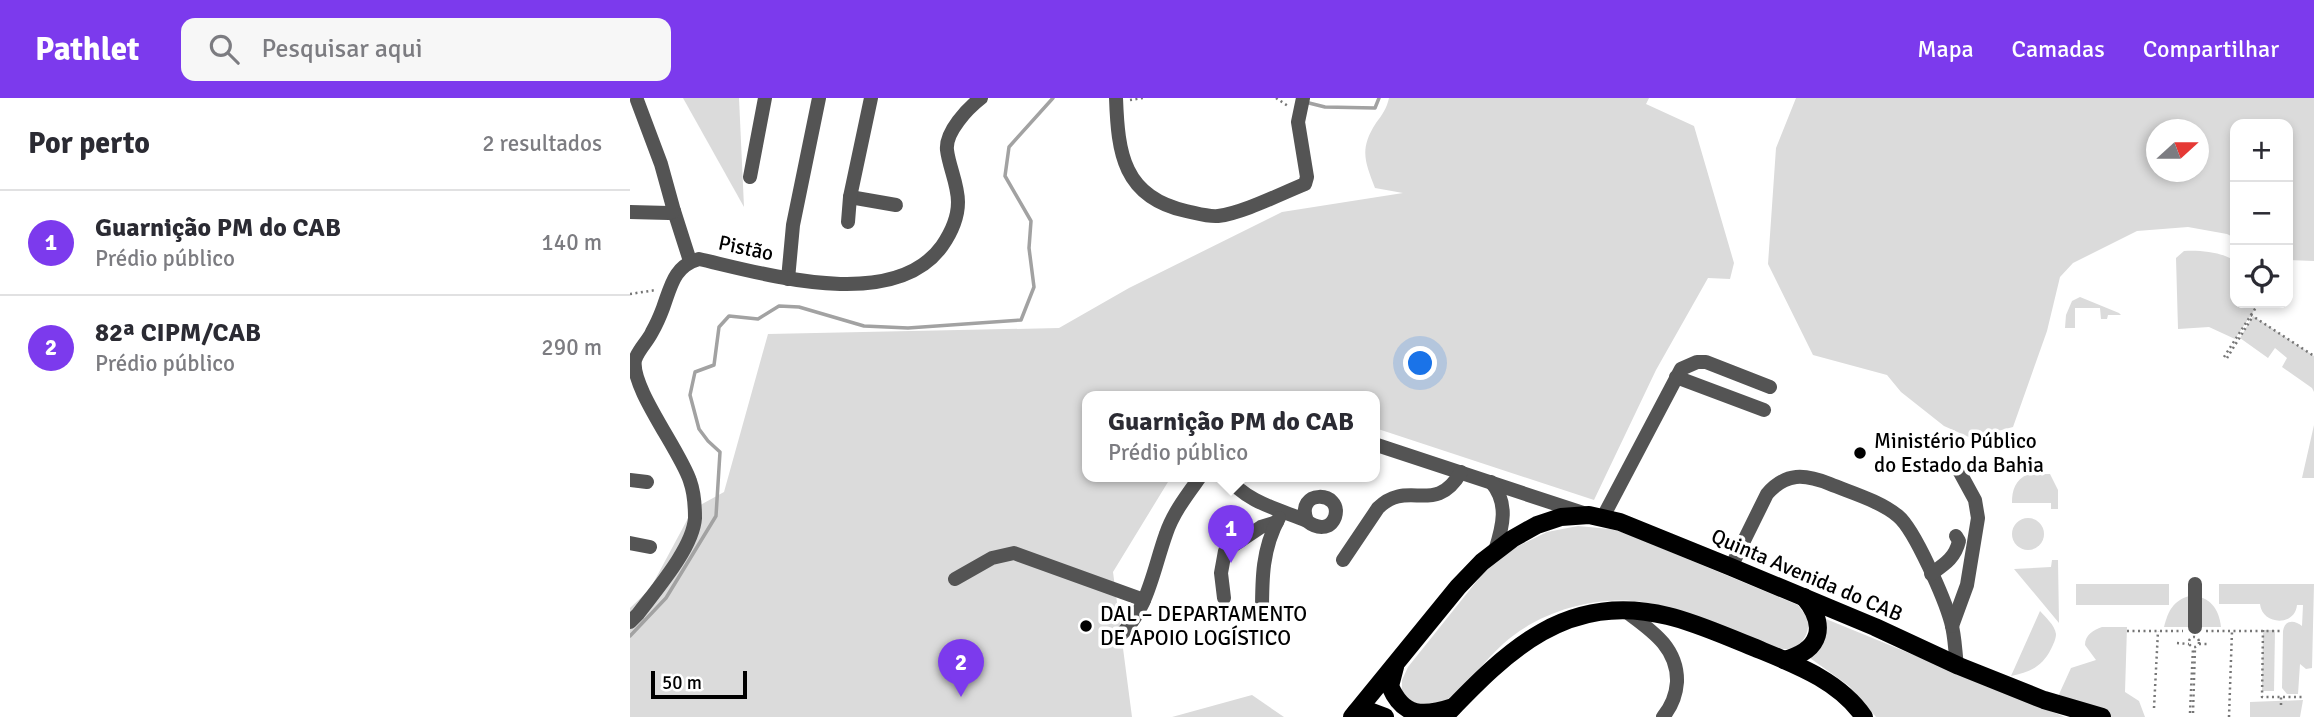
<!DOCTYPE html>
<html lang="pt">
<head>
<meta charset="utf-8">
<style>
	:root { --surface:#fff; --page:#f7f7f7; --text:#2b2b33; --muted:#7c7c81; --line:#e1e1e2; --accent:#7c3aed }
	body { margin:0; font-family:Signika,sans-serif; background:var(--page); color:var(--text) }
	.controls { position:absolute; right:21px; top:21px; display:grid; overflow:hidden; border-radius:14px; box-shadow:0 4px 10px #0003 }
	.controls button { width:63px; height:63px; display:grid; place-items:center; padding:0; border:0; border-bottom:2px solid var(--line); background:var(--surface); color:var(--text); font:35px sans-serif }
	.compass { position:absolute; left:1516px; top:21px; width:63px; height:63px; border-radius:50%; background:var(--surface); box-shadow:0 4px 10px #0003; rotate:69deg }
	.scale { position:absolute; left:21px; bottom:18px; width:96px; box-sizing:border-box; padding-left:7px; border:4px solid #000; border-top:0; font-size:19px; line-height:24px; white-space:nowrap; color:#000; -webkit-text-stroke:5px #fff; paint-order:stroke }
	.you { position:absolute; left:791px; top:266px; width:24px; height:24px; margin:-18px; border:5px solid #fff; border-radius:50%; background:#1a73e8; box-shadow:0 0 0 10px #1a73e833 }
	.badge { display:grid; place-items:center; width:46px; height:46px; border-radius:50%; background:var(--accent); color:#fff; font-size:23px; font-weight:700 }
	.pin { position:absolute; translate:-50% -58px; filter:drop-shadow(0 2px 4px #0008) }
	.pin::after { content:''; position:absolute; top:37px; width:24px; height:21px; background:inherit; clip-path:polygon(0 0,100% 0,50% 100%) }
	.popup { position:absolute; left:452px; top:293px; width:298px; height:91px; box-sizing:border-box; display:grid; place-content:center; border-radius:14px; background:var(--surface); filter:drop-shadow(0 2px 5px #0005); font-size:23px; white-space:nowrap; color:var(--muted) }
	.popup b { font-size:26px; color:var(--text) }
	.popup::after { content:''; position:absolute; left:50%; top:100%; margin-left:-14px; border:14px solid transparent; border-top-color:var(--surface) }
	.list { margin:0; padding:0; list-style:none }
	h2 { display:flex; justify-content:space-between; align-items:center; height:91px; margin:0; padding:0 28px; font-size:30px }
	h2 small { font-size:23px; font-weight:400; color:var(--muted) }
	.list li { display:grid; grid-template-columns:46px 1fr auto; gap:21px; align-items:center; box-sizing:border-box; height:105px; padding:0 28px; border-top:2px solid var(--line) }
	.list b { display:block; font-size:26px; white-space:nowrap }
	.list p { margin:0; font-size:23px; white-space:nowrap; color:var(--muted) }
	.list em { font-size:23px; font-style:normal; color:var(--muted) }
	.icon { flex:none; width:38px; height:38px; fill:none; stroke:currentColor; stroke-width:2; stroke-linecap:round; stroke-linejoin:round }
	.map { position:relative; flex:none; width:1684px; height:619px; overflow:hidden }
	header { display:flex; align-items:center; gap:42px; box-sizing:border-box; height:98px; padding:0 35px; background:var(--accent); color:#fff }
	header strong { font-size:33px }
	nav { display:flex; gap:38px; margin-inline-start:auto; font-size:24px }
	.search { width:490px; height:63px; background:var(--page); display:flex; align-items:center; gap:18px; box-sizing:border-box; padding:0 24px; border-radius:14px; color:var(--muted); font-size:26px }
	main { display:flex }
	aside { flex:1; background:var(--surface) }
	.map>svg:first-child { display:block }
	.green { fill:#dbdbdb; fill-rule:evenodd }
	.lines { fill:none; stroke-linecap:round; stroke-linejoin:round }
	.stream { stroke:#a2a2a2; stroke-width:3.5 }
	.path { stroke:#767676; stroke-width:2.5; stroke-dasharray:2 3.5; stroke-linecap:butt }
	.minor { stroke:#545454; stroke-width:14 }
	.major { stroke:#000; stroke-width:18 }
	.poi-dot { fill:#000; stroke:#fff; stroke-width:2.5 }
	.labels { text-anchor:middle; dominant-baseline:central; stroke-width:7; stroke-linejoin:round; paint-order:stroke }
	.street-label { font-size:21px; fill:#000; stroke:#fff }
	.poi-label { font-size:21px; fill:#000; stroke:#fff; text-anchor:start }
</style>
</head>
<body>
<header>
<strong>Pathlet</strong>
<div class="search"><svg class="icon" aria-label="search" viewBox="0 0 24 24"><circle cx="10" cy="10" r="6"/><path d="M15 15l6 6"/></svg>Pesquisar aqui</div>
<nav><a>Mapa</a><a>Camadas</a><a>Compartilhar</a></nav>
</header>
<main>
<aside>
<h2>Por perto<small>2 resultados</small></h2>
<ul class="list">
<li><span class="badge">1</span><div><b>Guarnição PM do CAB</b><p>Prédio público</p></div><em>140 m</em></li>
<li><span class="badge">2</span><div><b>82ª CIPM/CAB</b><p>Prédio público</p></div><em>290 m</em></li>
</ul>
</aside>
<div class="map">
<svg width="1684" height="619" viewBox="0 0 1684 619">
	<rect width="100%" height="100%" fill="#fff"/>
	<g class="green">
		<polygon points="53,0 109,0 114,109"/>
		<path d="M 759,0 L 1019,0 L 1016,6 L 1064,28 L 1104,165 L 1100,181 L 1078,180 L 1026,272 L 964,402 L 745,330 L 744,299 L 458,299 L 458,379 L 541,379 L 483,474 L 502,619 L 0,619 L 0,510 L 20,491 L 63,411 L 94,394 L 138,236 L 429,230 L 499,190 L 652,114 L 773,95 L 745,90 C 735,64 729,51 746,25 C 752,17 757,10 759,0 Z"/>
		<path d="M 1166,0 L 1684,0 L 1684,163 L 1658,162 L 1658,26 L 1605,26 L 1605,140 L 1597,136 L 1558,129 L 1507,133 L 1443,165 L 1430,179 L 1417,233 L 1383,329 L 1341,340 L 1314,328 L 1271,294 L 1257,277 L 1183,257 L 1138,166 L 1146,50 ZM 1526,32 L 1568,32 L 1568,74 L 1526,74 Z"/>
		<path d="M 1554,153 C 1570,152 1592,154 1605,163 L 1605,205 L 1629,205 L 1605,241 L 1579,229 L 1548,231 L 1546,160 Z"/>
		<polygon points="1450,199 1489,215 1491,217 1478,217 1477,221 1471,221 1470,210 1445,210 1445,230 1435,230 1436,217 1442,203"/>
		<polygon points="1623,218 1684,258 1684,294 1682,290 1652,269 1657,260 1645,250 1638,260 1610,240"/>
		<polygon points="1684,326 1684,380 1672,380 1684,327"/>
		<path d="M 1398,376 L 1420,376 L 1428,392 L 1428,411 L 1421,411 L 1421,405 L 1382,405 C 1382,392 1385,382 1398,376 Z"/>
		<circle cx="1398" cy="436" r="16"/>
		<path d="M 948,428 L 980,431 L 995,435 L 1168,507 L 1178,521 C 1180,536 1171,551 1155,551 C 1139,551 1124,543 1109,537 C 1074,523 1040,505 1002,503 C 957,500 908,515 873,546 C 854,563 838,587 817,603 C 810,607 800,609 792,612 L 772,595 L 772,582 L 778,569 L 854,474 L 876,454 L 917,434 Z"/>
		<polygon points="1422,462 1428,462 1429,525 1384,471 1421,469"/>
		<rect x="1446" y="486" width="93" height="21"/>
		<path d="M 1589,486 L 1684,486 L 1682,570 L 1676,571 L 1670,566 L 1668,596 L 1657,596 L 1652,590 L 1653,533 C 1655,521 1665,522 1672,528 L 1673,507 L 1667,507 C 1665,529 1632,527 1630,506 L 1589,506 Z"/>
		<path d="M 1559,498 C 1579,497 1589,510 1591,529 L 1534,529 C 1538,513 1543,503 1559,498 Z"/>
		<path d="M 1410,513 C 1415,519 1425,527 1426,536 C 1426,541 1423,547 1421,551 C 1412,569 1400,574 1381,578 Z"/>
		<path d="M 1196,521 L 1435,619 L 1246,619 L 1219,588 L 1180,560 C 1191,550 1197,536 1196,521 Z"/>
		<path d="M 1472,529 L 1497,529 L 1495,594 L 1509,603 L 1515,619 L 1471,619 L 1425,605 L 1441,570 L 1466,562 L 1455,547 C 1455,537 1463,532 1472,529 Z"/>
		<polygon points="1633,532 1645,532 1644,593 1632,593"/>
		<polygon points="622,597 654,619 542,619"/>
		<polygon points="1673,602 1670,619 1620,619 1620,604"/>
	</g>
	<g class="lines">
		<g class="stream">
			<polyline points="675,4 695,9 745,10 749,0"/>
			<polyline points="0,538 36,500 86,418 90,354 78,343 69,331 60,297 65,274 84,267 89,229 99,218 128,221 149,208 169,209 234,228 278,230 391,222 404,189 399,150 401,123 375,78 379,49 423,0"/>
		</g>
		<g class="path">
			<polyline points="646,0 658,8"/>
			<polyline points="500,2 513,0"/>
			<polyline points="0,196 26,192"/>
			<polyline points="1621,217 1629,205"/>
			<polyline points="1594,259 1621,217 1684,258"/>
			<polyline points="1597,260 1623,218"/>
			<polyline points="1633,532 1632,599 1672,599"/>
			<polyline points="1497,533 1553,533"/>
			<polyline points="1576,533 1653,533"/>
			<circle cx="1564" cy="544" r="5"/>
			<polyline points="1547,545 1559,546"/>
			<polyline points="1569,546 1580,546"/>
			<polyline points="1651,607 1651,599"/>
			<polyline points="1524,610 1528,533"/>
			<polyline points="1560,615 1563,550"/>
			<polyline points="1563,615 1565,549"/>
			<polyline points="1599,619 1602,533"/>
		</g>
		<g class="minor">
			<path d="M 486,0 C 488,55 493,99 556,113 C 566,115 578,119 588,118 C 613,115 650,96 675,86 L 677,79 L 668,24 L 673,0"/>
			<polyline points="120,79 135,0"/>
			<polyline points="220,99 266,107"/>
			<polyline points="44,113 60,163"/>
			<polyline points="0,114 39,115 44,113 31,66 7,2"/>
			<polyline points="218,124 220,99 241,0"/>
			<polyline points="158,181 163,127 189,0"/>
			<polyline points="1046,279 1134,312"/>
			<polyline points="744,346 956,416"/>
			<path d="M 598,379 C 615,404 651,412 677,423 C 687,431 700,432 705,419 C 713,392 664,391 677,423"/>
			<polyline points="0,382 17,384"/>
			<path d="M 861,384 C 879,405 873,428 865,453"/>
			<polyline points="973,419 1051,271 1067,264 1076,264 1140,289"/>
			<polyline points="0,445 20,449"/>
			<path d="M 713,462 L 748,410 C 778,380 805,419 831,374"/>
			<path d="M 1101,469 L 1137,396 C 1156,374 1175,376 1200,386 C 1222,395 1250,403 1268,418 C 1285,432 1315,502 1321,524 C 1325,538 1325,553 1327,567"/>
			<path d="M 1301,476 C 1315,466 1325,460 1329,443 L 1326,438"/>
			<polyline points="325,481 362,460 384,455 514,502"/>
			<polyline points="594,500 591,475 595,453 631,429 647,424"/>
			<path d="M 994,512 C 1019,531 1048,548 1047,584 C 1046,598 1042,608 1033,619"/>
			<path d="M 632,515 C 632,481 632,451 649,420"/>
			<path d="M 0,524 L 8,516 C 26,492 63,450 65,420 C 65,408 64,394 60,383 C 51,354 0,289 5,262 C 8,252 18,243 22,234 C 26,227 30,218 33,210 C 41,188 44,168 69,161 C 135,176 264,215 312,148 C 321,135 328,121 328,104 C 328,86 319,69 317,52 C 315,34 338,10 351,0"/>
			<polyline points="1322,528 1337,487 1348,420 1345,402 1327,369"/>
			<polyline points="1565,529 1565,486"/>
			<path d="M 487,540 C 518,514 523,472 536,436 C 543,415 557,397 570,379"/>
		</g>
		<g class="major">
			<path d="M 1154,562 C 1192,552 1197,527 1174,499"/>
			<path d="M 765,569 L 760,588 C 773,619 793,619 823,609"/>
			<polyline points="726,614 739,613 755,619"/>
			<polyline points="722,619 828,489 852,464 882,441 907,427 931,419 959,417 990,424 1101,469 1245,529 1329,568 1414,602 1472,619"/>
			<path d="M 814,619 C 878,552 937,493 1038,518 C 1067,525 1095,538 1123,549 C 1164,566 1209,582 1234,619"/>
		</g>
	</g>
	<g class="poi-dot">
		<circle cx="1230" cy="355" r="7"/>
		<circle cx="456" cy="528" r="7"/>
	</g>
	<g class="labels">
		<g class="street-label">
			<text transform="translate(116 150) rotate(12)">Pistão</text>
			<text transform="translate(1177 477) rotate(23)">Quinta Avenida do CAB</text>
		</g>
		<g class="poi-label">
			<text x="1244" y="343">Ministério Público<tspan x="1244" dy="24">do Estado da Bahia</tspan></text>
			<text x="470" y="516">DAL – DEPARTAMENTO<tspan x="470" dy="24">DE APOIO LOGÍSTICO</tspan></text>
		</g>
	</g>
</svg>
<div class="controls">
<button>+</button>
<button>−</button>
<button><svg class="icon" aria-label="locate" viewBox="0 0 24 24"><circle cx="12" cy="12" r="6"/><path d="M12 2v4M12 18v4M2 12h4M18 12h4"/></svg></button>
</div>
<svg class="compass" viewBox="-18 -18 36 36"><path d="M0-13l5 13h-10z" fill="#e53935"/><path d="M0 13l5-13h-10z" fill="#7c7c81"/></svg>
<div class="scale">50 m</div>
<div class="you"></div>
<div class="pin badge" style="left:601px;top:465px">1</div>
<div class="popup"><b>Guarnição PM do CAB</b>Prédio público</div>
<div class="pin badge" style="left:331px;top:599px">2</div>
</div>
</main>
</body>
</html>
